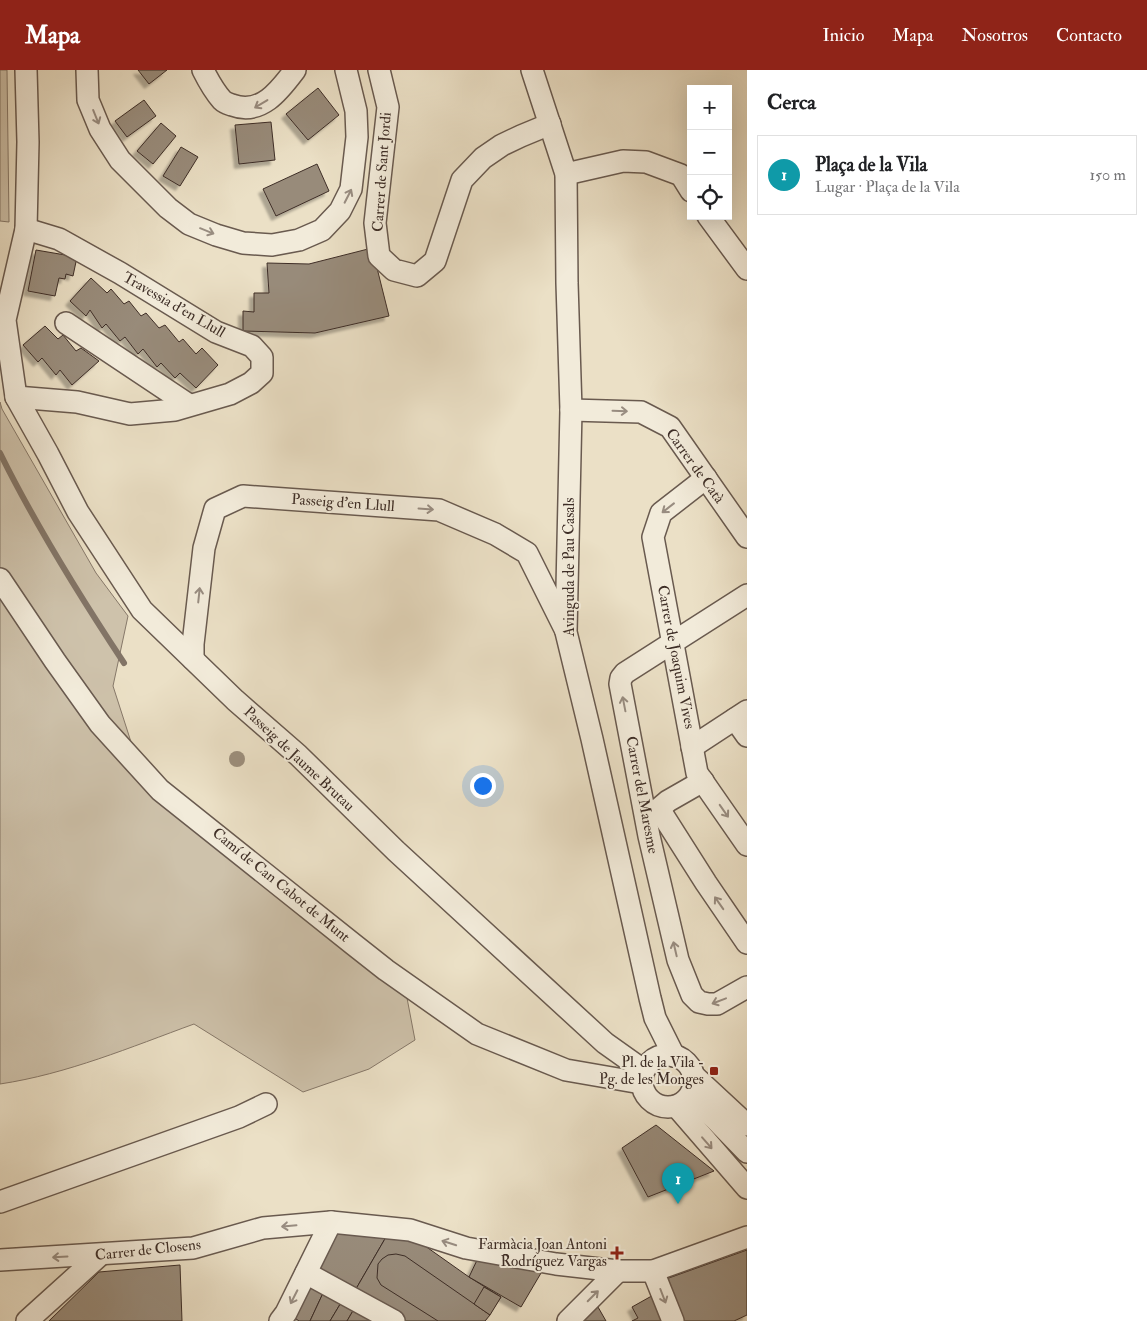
<!DOCTYPE html>
<html lang="es">
<head>
<meta charset="utf-8">
<style>
	:root { --surface:#fff; --page:#f2f2f2; --text:#202124; --muted:#757577; --line:#e0e0e0; --accent:#8f2418 }
	body { margin:0; font-family:"IM FELL Double Pica",serif; background:var(--page); color:var(--text) }
	.controls { position:absolute; right:15px; top:15px; display:grid; overflow:hidden; border-radius:0px; box-shadow:0 5px 20px #0002 }
	.controls button { width:45px; height:45px; display:grid; place-items:center; padding:0; border:0; border-bottom:1px solid var(--line); background:var(--surface); color:var(--text); font:25px sans-serif }
	.you { position:absolute; left:482px; top:715px; width:18px; height:18px; margin:-12px; border:4px solid #fff; border-radius:50%; background:#1a73e8; box-shadow:0 0 0 8px #1a73e833 }
	.badge { display:grid; place-items:center; width:32px; height:32px; border-radius:50%; background:var(--accent); color:#fff; font-size:16px; font-weight:700 }
	.pin { position:absolute; translate:-50% -41px; filter:drop-shadow(0 1px 2px #0008) }
	.pin::after { content:''; position:absolute; top:26px; width:18px; height:15px; background:inherit; clip-path:polygon(0 0,100% 0,50% 100%) }
	.list { margin:0; padding:0; list-style:none }
	h2 { display:flex; justify-content:space-between; align-items:center; height:65px; margin:0; padding:0 20px; font-size:21px }
	h2 small { font-size:16px; font-weight:400; color:var(--muted) }
	.list li { display:grid; grid-template-columns:32px 1fr auto; gap:15px; align-items:center; box-sizing:border-box; height:80px; margin:0 10px 10px; padding:0 10px; border:1px solid var(--line); border-radius:0px }
	.list b { display:block; font-size:19px; white-space:nowrap }
	.list p { margin:0; font-size:16px; white-space:nowrap; color:var(--muted) }
	.list em { font-size:16px; font-style:normal; color:var(--muted) }
	.icon { flex:none; width:28px; height:28px; fill:none; stroke:currentColor; stroke-width:2; stroke-linecap:round; stroke-linejoin:round }
	.map { position:relative; flex:none; width:747px; height:1251px; overflow:hidden }
	header { display:flex; align-items:center; gap:30px; box-sizing:border-box; height:70px; padding:0 25px; background:var(--accent); color:#fff }
	header strong { font-size:24px }
	nav { display:flex; gap:28px; margin-inline-start:auto; font-size:18px }
	main { display:flex }
	aside { flex:1; background:var(--surface) }
	.map>svg:first-child { display:block }
	.green { fill:#cec2ab; stroke:#867869 }
	.lines { fill:none; stroke-linecap:round; stroke-linejoin:round }
	.stream { stroke:#827466; stroke-width:6 }
	.building { fill:#988b7a; stroke:#3e2e27; filter:url(#shadow) }
	.minor-casing { stroke:#695a4f; stroke-width:24 }
	.minor { stroke:#f2ebda; stroke-width:21 }
	.tree { fill:#9c8f7d }
	.oneway { stroke:#988c80 }
	.poi-dot { fill:#8f2418; stroke:#f2ebda; stroke-width:2 }
	.labels { text-anchor:middle; dominant-baseline:central; stroke-width:4; stroke-linejoin:round; paint-order:stroke }
	.street-label { font-size:15px; fill:#3e2e27; stroke:#f2ebda }
	.poi-label { font-size:15px; fill:#3e2e27; stroke:#f2ebda; text-anchor:end }
</style>
</head>
<body>
<header>
<strong>Mapa</strong>
<nav><a>Inicio</a><a>Mapa</a><a>Nosotros</a><a>Contacto</a></nav>
</header>
<main>
<div class="map">
<svg width="747" height="1251" viewBox="0 0 747 1251">
	<defs>
		<filter id="shadow"><feDropShadow dx="-4.5" dy="4.5" stdDeviation="1" flood-color="#0004"/></filter>
	</defs>
	<rect width="100%" height="100%" fill="#ebe0c6"/>
	<filter id="stains"><feTurbulence type="fractalNoise" baseFrequency=".004" numOctaves="4"/><feColorMatrix values="0 0 0 0 .2 0 0 0 0 .09 0 0 0 0 .02 0 0 0 .5 -.17"/></filter>
	<radialGradient id="worn" r=".72"><stop offset=".6" stop-color="#630" stop-opacity="0"/><stop offset="1" stop-color="#630" stop-opacity=".3"/></radialGradient>
	<g class="green">
		<polygon points="0,0 7,0 9,152 0,151"/>
		<path d="M 0,332 L 2,339 L 96,503 L 128,546 L 113,616 L 132,675 L 164,726 L 407,928 L 415,970 L 369,999 L 303,1022 L 194,954 C 131,977 67,1004 0,1014 Z"/>
	</g>
	<g class="lines">
		<path class="stream" d="M 0,383 C 36,456 79,525 124,593"/>
	</g>
	<g class="building">
		<polygon points="138,0 167,0 149,14"/>
		<polygon points="318,18 339,45 308,70 286,44"/>
		<polygon points="144,30 156,46 127,67 115,51"/>
		<polygon points="271,52 275,90 239,94 235,55"/>
		<polygon points="161,53 176,66 153,94 137,81"/>
		<polygon points="181,77 198,87 180,116 163,106"/>
		<polygon points="317,94 329,121 276,146 263,119"/>
		<polygon points="372,178 389,246 315,263 243,261 243,241 254,242 254,223 269,223 267,193 309,194"/>
		<polygon points="36,180 77,187 73,206 66,204 65,209 59,208 55,226 28,221"/>
		<polygon points="91,208 107,223 111,219 124,234 129,231 141,246 146,243 159,258 165,255 179,272 183,269 196,284 202,278 218,295 196,318 180,303 175,308 161,293 157,297 143,279 138,284 125,267 120,271 106,254 102,258 90,240 86,246 70,231"/>
		<polygon points="45,256 58,269 63,265 76,281 81,278 99,291 72,315 60,300 56,305 42,288 38,292 23,275"/>
		<polygon points="656,1055 714,1101 648,1127 622,1078"/>
		<polygon points="334,1162 386,1167 353,1224 315,1202"/>
		<polygon points="411,1166 469,1207 501,1227 485,1251 404,1251 353,1224 386,1167"/>
		<polygon points="747,1180 747,1245 734,1251 684,1251 666,1209"/>
		<polygon points="396,1184 405,1186 490,1245 485,1251 438,1251 381,1215 377,1208 378,1194 382,1189 388,1185"/>
		<polygon points="479,1186 544,1198 521,1237 469,1207"/>
		<polygon points="180,1195 182,1251 49,1251 99,1202"/>
		<polygon points="307,1213 324,1221 310,1251 299,1251 292,1246"/>
		<polygon points="484,1217 501,1227 490,1245 474,1234"/>
		<polygon points="324,1221 342,1231 330,1251 310,1251"/>
		<polygon points="657,1223 666,1251 632,1251 638,1248 632,1237"/>
		<polygon points="342,1231 354,1239 347,1251 330,1251"/>
		<polygon points="598,1237 606,1251 580,1251"/>
		<polygon points="354,1239 377,1251 347,1251"/>
	</g>
	<g class="lines">
		<defs>
			<g id="minor">
				<polyline points="26,0 28,72 26,159 5,250 16,327 48,384 78,442 142,540 235,630 298,685 396,781 605,973 643,1000"/>
				<polyline points="87,0 88,30 100,59 120,90 168,138 189,154 216,165 243,173 272,175 299,170 322,160 340,141 351,119 357,67 356,41 346,0"/>
				<path d="M 203,0 C 208,10 214,21 222,30 C 225,33 229,34 232,35 C 261,46 280,20 295,0"/>
				<polyline points="379,0 388,37 375,153 379,186 394,200 417,206 435,191 462,110 483,88 502,75 521,66 550,54"/>
				<polyline points="532,0 566,104 567,213 571,340 566,562 592,669 650,928 655,948 674,986"/>
				<polyline points="566,104 623,91 646,92 681,105 691,121"/>
				<polyline points="708,146 747,199"/>
				<polyline points="66,253 189,335"/>
				<polyline points="16,327 77,332 130,344 175,340 230,324 251,313 262,303 262,287 252,276 216,262 120,203 59,169 26,159"/>
				<polyline points="571,340 641,342 670,357 747,467"/>
				<polyline points="706,408 661,443 653,467 697,703 747,775"/>
				<polyline points="0,509 55,591 100,654 160,720 353,874 386,900 477,964 566,1000 641,1013"/>
				<polyline points="747,525 625,603 621,608 620,614 649,766 678,890 692,925 699,932 708,934 717,934 747,917"/>
				<polyline points="193,589 193,574 204,478 215,439 243,426 439,440 495,464 527,483 565,559"/>
				<polyline points="735,649 747,666"/>
				<polyline points="692,677 747,641"/>
				<polyline points="659,739 706,813 747,873"/>
				<polyline points="648,748 668,731 703,711"/>
				<circle cx="668" cy="1011" r="26"/>
				<polyline points="693,1005 747,1055"/>
				<polyline points="696,1034 712,1046 747,1082"/>
				<polyline points="676,1036 747,1118"/>
				<polyline points="0,1132 239,1047 266,1034"/>
				<polyline points="0,1190 193,1178 263,1158 331,1152 410,1160 466,1178 556,1194 618,1201 653,1201 747,1167"/>
				<polyline points="653,1201 673,1251"/>
				<polyline points="306,1203 394,1251"/>
				<polyline points="27,1251 100,1185"/>
				<polyline points="280,1251 286,1243 331,1152"/>
				<polyline points="568,1251 618,1201"/>
			</g>
		</defs>
		<use href="#minor" class="minor-casing"/>
		<use href="#minor" class="minor"/>
	</g>
	<circle class="tree" cx="237" cy="689" r="8"/>
	<defs><path id="oneway-shaft" d="M-6 0H5M1.5-3L5.5 0L1.5 3" fill="none" stroke-width="1.6" stroke-linecap="round" stroke-linejoin="round" transform="scale(1.25)"/></defs>
	<g class="oneway">
		<use href="#oneway-shaft" transform="translate(261 34) rotate(149)"/>
		<use href="#oneway-shaft" transform="translate(96 47) rotate(68)"/>
		<use href="#oneway-shaft" transform="translate(348 126) rotate(-63)"/>
		<use href="#oneway-shaft" transform="translate(207 161) rotate(22)"/>
		<use href="#oneway-shaft" transform="translate(620 341) rotate(2)"/>
		<use href="#oneway-shaft" transform="translate(668 438) rotate(142)"/>
		<use href="#oneway-shaft" transform="translate(426 439) rotate(4)"/>
		<use href="#oneway-shaft" transform="translate(199 525) rotate(-84)"/>
		<use href="#oneway-shaft" transform="translate(624 634) rotate(-101)"/>
		<use href="#oneway-shaft" transform="translate(724 741) rotate(55)"/>
		<use href="#oneway-shaft" transform="translate(719 833) rotate(-125)"/>
		<use href="#oneway-shaft" transform="translate(675 879) rotate(-103)"/>
		<use href="#oneway-shaft" transform="translate(719 931) rotate(159)"/>
		<use href="#oneway-shaft" transform="translate(707 1073) rotate(49)"/>
		<use href="#oneway-shaft" transform="translate(289 1156) rotate(175)"/>
		<use href="#oneway-shaft" transform="translate(449 1173) rotate(-162)"/>
		<use href="#oneway-shaft" transform="translate(60 1187) rotate(177)"/>
		<use href="#oneway-shaft" transform="translate(593 1226) rotate(-45)"/>
		<use href="#oneway-shaft" transform="translate(663 1226) rotate(69)"/>
		<use href="#oneway-shaft" transform="translate(294 1227) rotate(117)"/>
	</g>
	<g class="poi-dot">
		<rect x="709" y="996" width="10" height="10" rx="2.5"/>
		<path d="M614.5 1175.5h5v5h5v5h-5v5h-5v-5h-5v-5h5z"/>
	</g>
	<g class="labels">
		<g class="street-label">
			<text transform="translate(382 102) rotate(-86)">Carrer de Sant Jordi</text>
			<text transform="translate(174 235) rotate(30)">Travessia d'en Llull</text>
			<text transform="translate(695 396) rotate(54)">Carrer de Catà</text>
			<text transform="translate(343 433) rotate(4)">Passeig d'en Llull</text>
			<text transform="translate(569 497) rotate(-90)">Avinguda de Pau Casals</text>
			<text transform="translate(676 587) rotate(79)">Carrer de Joaquim Vives</text>
			<text transform="translate(299 689) rotate(43)">Passeig de Jaume Brutau</text>
			<text transform="translate(642 725) rotate(79)">Carrer del Maresme</text>
			<text transform="translate(281 815) rotate(39)">Camí de Can Cabot de Munt</text>
			<text transform="translate(148 1180) rotate(-6)">Carrer de Closens</text>
		</g>
		<g class="poi-label">
			<text x="704" y="992">Pl. de la Vila -<tspan x="704" dy="17">Pg. de les Monges</tspan></text>
			<text x="607" y="1174">Farmàcia Joan Antoni<tspan x="607" dy="17">Rodríguez Vargas</tspan></text>
		</g>
	</g>
	<rect width="100%" height="100%" filter="url(#stains)"/>
	<rect width="100%" height="100%" fill="url(#worn)"/>
</svg>
<div class="controls">
<button>+</button>
<button>−</button>
<button><svg class="icon" aria-label="locate" viewBox="0 0 24 24"><circle cx="12" cy="12" r="6"/><path d="M12 2v4M12 18v4M2 12h4M18 12h4"/></svg></button>
</div>
<div class="you"></div>
<div class="pin badge" style="left:678px;top:1134px;background:#0f9aa8">1</div>
</div>
<aside>
<h2>Cerca<small></small></h2>
<ul class="list">
<li><span class="badge" style="background:#0f9aa8">1</span><div><b>Plaça de la Vila</b><p>Lugar · Plaça de la Vila</p></div><em>150 m</em></li>
</ul>
</aside>
</main>
</body>
</html>
